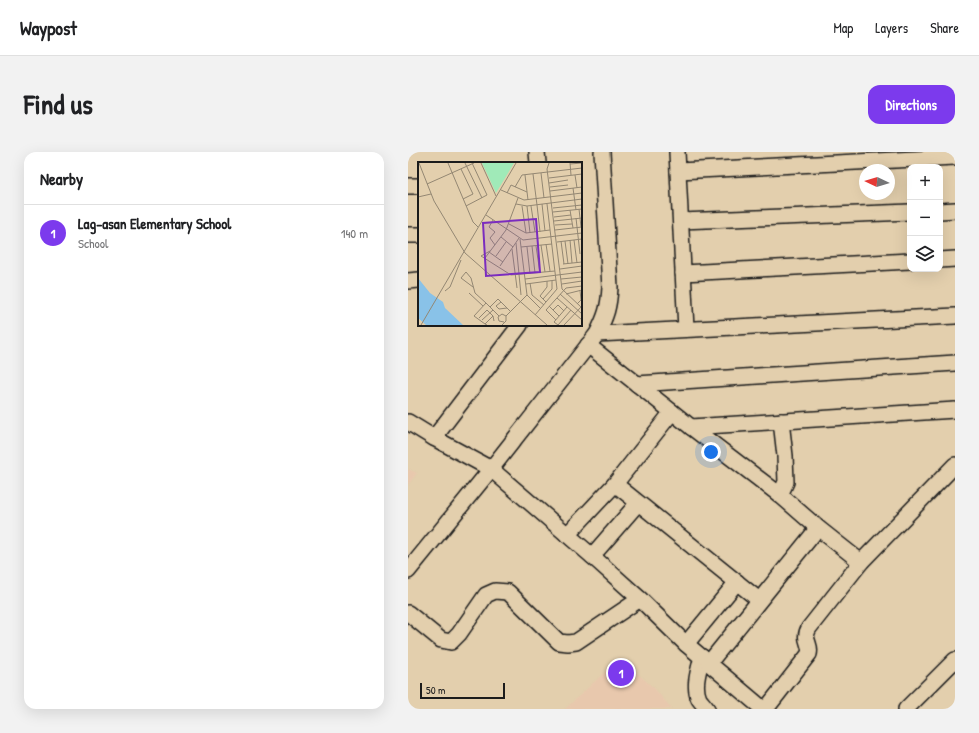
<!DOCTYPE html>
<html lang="en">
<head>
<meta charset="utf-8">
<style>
	:root { --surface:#fff; --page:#f2f2f2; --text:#202124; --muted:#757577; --line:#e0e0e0; --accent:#7c3aed }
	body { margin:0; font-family:"Patrick Hand",sans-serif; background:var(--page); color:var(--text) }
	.controls { position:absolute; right:12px; top:12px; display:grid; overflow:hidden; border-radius:8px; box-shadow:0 4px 16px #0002 }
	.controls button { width:36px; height:36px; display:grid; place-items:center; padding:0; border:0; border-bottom:1px solid var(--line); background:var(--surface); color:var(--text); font:20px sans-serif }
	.compass { position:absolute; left:451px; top:12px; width:36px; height:36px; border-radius:50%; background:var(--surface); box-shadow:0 4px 16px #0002; rotate:274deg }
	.scale { position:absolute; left:12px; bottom:10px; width:85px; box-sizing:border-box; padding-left:4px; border:2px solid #1c1c1c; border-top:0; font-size:11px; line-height:14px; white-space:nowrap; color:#1c1c1c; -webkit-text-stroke:3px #e3cfad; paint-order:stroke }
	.you { position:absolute; left:303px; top:300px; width:14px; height:14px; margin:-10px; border:3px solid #fff; border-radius:50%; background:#1a73e8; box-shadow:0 0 0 6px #1a73e833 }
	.badge { display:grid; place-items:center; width:26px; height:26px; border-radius:50%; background:var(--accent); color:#fff; font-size:13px; font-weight:700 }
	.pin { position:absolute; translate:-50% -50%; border:2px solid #fff; box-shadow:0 1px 4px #0006 }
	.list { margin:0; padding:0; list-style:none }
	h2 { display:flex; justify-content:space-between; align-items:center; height:52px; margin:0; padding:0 16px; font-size:17px }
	h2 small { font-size:13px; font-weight:400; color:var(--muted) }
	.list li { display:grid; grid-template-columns:26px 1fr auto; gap:12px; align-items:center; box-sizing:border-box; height:56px; padding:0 16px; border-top:1px solid var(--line) }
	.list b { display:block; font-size:15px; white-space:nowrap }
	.list p { margin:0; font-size:13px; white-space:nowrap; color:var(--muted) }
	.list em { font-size:13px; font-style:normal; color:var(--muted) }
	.icon { flex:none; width:22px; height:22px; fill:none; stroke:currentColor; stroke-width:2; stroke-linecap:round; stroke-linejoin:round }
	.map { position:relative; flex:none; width:547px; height:557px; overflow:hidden; border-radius:12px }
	header { display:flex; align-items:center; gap:24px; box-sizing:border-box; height:56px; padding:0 20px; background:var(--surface); border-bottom:1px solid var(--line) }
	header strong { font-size:19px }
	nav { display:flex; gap:22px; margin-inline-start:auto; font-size:14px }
	.intro { display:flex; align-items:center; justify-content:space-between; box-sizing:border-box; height:96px; padding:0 24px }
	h1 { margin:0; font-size:28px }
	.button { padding:10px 18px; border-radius:12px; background:var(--accent); color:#fff; font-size:14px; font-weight:700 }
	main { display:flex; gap:24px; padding:0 24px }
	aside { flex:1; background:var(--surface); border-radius:12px; box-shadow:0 4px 16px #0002 }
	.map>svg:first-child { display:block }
	.built { fill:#e8c8ad }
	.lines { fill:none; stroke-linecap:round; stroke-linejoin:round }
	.minor-casing { stroke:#1c1c1c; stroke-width:18 }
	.minor { stroke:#e3cfad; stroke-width:15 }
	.inset-road { fill:none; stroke:#938773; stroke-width:1 }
	.view { fill:#7b2cbf; fill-opacity:0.15; stroke:#7b2cbf; stroke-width:2 }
	.inset-edge { fill:none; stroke:#1c1c1c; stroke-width:2 }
</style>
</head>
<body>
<header>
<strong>Waypost</strong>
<nav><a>Map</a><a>Layers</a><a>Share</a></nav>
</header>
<div class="intro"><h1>Find us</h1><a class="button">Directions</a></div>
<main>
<aside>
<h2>Nearby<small></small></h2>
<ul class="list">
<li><span class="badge">1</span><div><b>Lag-asan Elementary School</b><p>School</p></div><em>140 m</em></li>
</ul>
</aside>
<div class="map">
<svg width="547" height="557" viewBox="0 0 547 557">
	<rect width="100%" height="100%" fill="#e3cfad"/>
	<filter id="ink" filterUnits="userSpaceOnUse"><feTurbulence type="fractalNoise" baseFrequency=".025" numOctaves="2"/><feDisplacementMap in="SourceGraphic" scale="8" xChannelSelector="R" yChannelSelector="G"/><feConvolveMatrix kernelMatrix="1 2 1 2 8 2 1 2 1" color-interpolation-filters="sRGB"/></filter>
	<g filter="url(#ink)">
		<g class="built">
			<polygon points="0,317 9,321 0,333"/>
			<polygon points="212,506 246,536 264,557 157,557"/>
		</g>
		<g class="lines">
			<defs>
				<g id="minor">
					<polyline points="129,0 130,11"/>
					<polyline points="269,0 278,177"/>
					<polyline points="270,19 547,5"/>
					<polyline points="0,34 11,34"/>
					<polyline points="532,59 547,58"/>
					<polyline points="273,69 502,60"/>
					<polyline points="0,83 11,83"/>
					<polyline points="532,108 547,107"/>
					<polyline points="275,121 502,109"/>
					<polyline points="0,129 11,128"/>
					<polyline points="189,182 547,164"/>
					<polyline points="180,193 283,275 372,343 410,376 453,410"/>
					<polyline points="229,232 547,211"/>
					<polyline points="0,270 26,286 83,317 184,404 232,447 278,492 355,557"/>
					<polyline points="283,275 547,258"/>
					<polyline points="26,286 112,173"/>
					<polyline points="207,332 351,448"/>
					<polyline points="372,343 378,330 377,304 373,269"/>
					<polyline points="159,383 207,332 264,260"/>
					<polyline points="184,404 230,351"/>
					<path d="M 0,419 L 83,317 L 189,182 C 198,164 201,155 202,135 L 194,0"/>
					<polyline points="0,461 33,488 43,490 51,482 78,443 87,439 100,440 151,490 160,491 168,490 232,447"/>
					<polyline points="278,492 329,430"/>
					<path d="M 294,505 C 291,517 285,534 291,547 C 293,550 297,554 299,557"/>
					<polyline points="301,511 410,376"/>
					<path d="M 358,557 L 401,502 C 404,492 394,488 401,476 L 453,410 L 547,313"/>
					<polyline points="498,557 547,508"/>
				</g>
			</defs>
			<use href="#minor" class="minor-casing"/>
			<use href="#minor" class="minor"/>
		</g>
	</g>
	<g transform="translate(10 10)">
		<rect width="164" height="164" fill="#e3cfad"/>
		<path d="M 64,1 L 96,1 L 78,31 Z" fill="#a0eab8"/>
		<path d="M 0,116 L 12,131 L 25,140 L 27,146 L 45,163 L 8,163 L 0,156 Z" fill="#89c2e8"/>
		<path class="inset-road" d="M 1,1 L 16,39 L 47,91 L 129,163M 30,1 L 55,60 L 60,65M 47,1 L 64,36M 63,1 L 78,34M 131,1 L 129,7 L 144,127 L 164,146M 152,1 L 153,13M 152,2 L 164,1M 43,7 L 55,32 L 45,37M 123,11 L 126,36M 115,12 L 119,43M 107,13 L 110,38M 157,13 L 159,26M 131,16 L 164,12M 131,21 L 150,18M 9,22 L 56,1M 97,25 L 104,13 L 164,6M 132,25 L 150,23M 155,26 L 158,48M 83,28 L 106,38 L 164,31M 132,29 L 164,25M 89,31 L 93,23 L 109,30M 0,35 L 13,32M 98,42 L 109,44 L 164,37M 124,42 L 127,69M 119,43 L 122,70M 48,44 L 69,33 L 54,1M 104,44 L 108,71M 109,44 L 112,71M 113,44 L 117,70M 135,46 L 164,43M 161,47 L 163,65M 152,48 L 155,66M 135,50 L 164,47M 68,53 L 105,78 L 164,71M 136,55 L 153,53M 158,56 L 162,92M 75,58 L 71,65 L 77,70 L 72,76 L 77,83M 136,59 L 164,56M 91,62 L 108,71 L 132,68M 137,63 L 154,62M 137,68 L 164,65M 83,75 L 95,85M 102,77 L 109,133 L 122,146M 152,78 L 154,101M 156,78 L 159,101M 143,79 L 146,102M 147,79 L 150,102M 139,80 L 164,77M 98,81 L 103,133M 128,82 L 132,109M 123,83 L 127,110M 114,84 L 117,111M 118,84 L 122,111M 103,85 L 134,82M 109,85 L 112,112M 94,87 L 99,126M 72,89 L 63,94 L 93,113 L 137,109M 71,90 L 85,100M 78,94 L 88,80M 67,96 L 88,68 L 100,36M 145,102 L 164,100M 82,104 L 101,76M 142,107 L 164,104M 107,117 L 164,110M 143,117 L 164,115M 112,121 L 114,133 L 126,143M 108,122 L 138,118M 144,122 L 164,119M 55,125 L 43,116 L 48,110 L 53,116 L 57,131 L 68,141M 27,129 L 32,125 L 43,98M 51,131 L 65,144M 142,132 L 164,152M 148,132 L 164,128M 139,136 L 164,158M 125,137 L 134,127 L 134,119M 83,140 L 78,144 L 81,147 L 89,146M 128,140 L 122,134 L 129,125 L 129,119M 159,142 L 163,138 L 162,128M 131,144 L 141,154M 72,145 L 80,137 L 92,149M 135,148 L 140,143 L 146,149M 117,153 L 139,127 L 129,42M 61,156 L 69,148 L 75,154M 64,158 L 75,148M 138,158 L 128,148 L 148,126 L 164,124M 86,160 L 81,159 L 80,155 L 84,152 L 88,154M 67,162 L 56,154 L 68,141 L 81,154M 3,163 L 98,1M 69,163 L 67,162 L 75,154 L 76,159M 84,163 L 88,159 L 88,154 L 109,133M 140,163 L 136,160 L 149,145M 140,163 L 153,148M 146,163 L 164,144"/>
		<path class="view" d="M 118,57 L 122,110 L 68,114 L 65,61 Z"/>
		<rect width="164" height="164" class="inset-edge"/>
	</g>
</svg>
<div class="controls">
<button>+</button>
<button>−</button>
<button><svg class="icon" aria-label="layers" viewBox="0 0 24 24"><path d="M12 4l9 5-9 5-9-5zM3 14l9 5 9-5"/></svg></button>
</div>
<svg class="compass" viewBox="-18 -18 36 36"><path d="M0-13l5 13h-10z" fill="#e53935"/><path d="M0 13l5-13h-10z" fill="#757577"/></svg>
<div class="scale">50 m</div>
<div class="you"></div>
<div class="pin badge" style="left:213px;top:521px">1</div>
</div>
</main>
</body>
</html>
